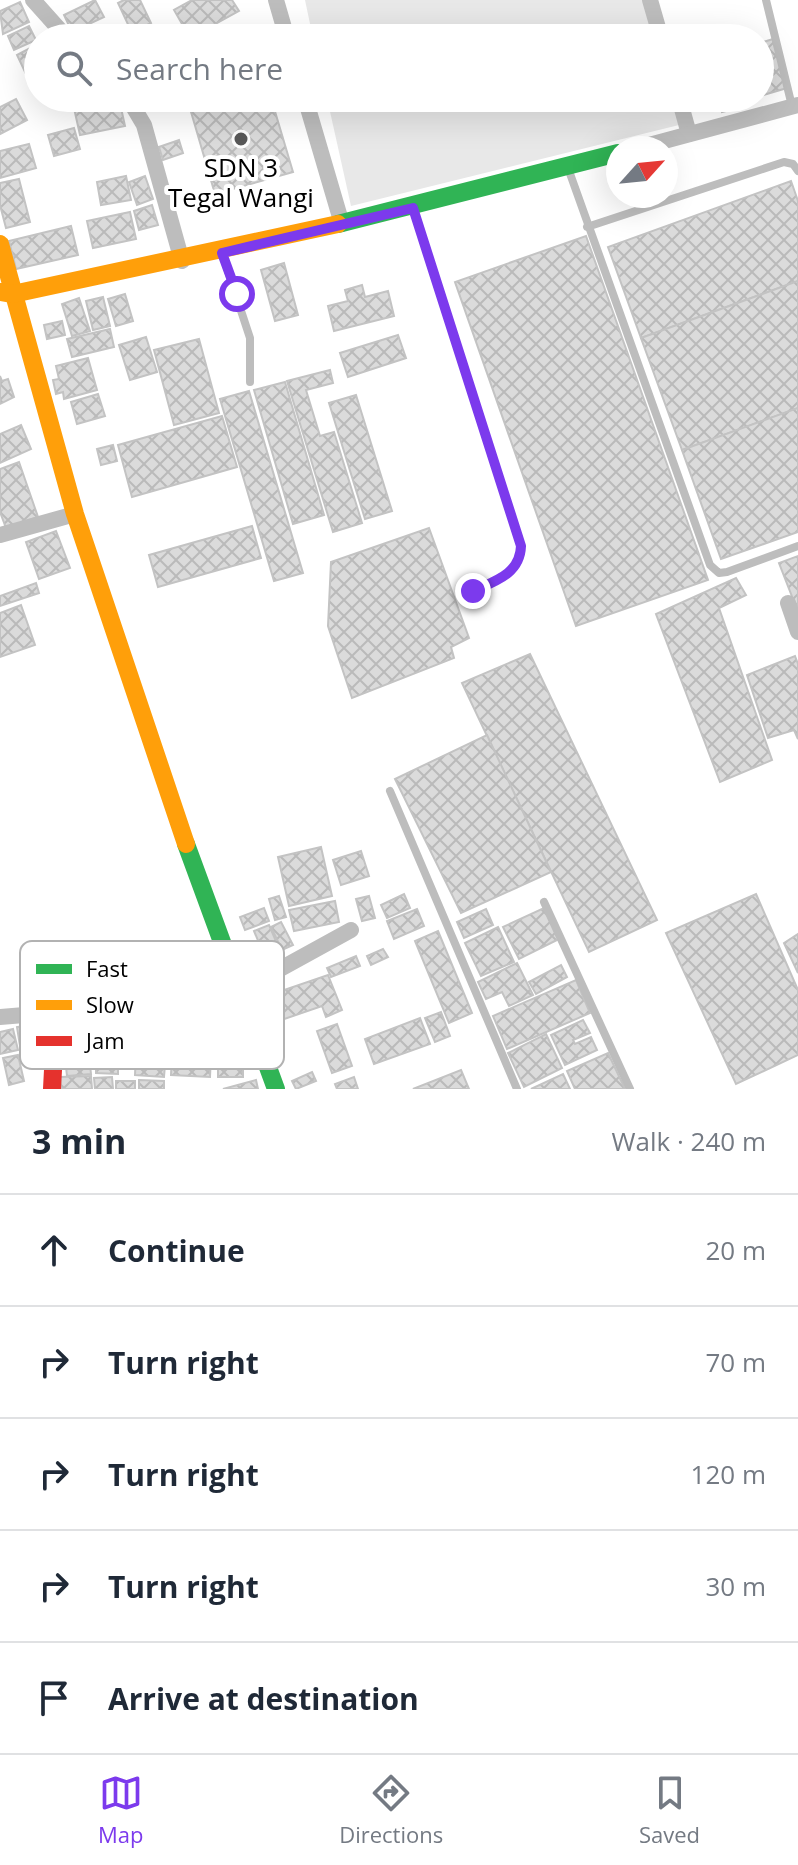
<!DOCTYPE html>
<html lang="en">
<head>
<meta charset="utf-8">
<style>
	:root { --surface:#fff; --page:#f2f2f3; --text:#1f2937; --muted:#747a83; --line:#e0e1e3; --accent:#7c3aed }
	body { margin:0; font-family:"Open Sans",sans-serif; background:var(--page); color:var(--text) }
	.compass { position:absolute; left:606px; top:136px; width:72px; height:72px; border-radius:50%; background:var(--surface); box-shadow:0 8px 32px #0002; rotate:63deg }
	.stop { position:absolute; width:24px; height:24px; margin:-18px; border:6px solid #7c3aed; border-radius:50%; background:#fff }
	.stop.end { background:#7c3aed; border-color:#fff; box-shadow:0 2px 8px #0008 }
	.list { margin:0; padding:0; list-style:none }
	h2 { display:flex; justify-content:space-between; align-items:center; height:104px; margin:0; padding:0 32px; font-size:34px }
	h2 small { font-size:26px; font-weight:400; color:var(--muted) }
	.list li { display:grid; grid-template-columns:52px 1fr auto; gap:24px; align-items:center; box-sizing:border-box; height:112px; padding:0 32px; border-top:2px solid var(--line) }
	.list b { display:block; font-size:30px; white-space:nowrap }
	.list em { font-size:26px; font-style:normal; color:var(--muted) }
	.icon { flex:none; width:44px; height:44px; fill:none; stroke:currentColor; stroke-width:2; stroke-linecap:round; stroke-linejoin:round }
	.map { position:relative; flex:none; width:798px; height:1089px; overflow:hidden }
	.search { position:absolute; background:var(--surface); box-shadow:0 8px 32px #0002; left:24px; right:24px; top:24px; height:88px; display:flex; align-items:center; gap:20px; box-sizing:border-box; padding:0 28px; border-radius:44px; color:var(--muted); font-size:30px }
	.sheet { height:664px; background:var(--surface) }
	nav { display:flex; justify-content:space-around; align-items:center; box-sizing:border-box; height:112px; border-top:2px solid var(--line); background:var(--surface); font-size:22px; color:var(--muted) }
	nav a { display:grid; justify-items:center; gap:4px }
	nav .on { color:var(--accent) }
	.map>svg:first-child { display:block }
	.green { fill:#e8e8e8 }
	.building { fill:url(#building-cross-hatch); stroke:#c3c3c3; stroke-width:2 }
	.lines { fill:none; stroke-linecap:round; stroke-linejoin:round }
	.lane { stroke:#bdbdbd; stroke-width:8 }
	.street { stroke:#bdbdbd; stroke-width:16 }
	.fast { stroke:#30b455; stroke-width:18 }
	.slow { stroke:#ff9f0a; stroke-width:18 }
	.jam { stroke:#e5322d; stroke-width:18 }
	.route { stroke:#7c3aed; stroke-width:10 }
	.poi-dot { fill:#595959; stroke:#fff; stroke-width:3 }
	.labels { text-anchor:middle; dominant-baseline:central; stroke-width:8; stroke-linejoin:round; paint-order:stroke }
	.poi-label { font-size:26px; fill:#000; stroke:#fff }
	.key { fill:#fff; stroke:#b2b2b2; stroke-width:2 }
	.key-label { font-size:22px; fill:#000 }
</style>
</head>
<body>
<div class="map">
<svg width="798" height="1089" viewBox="0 0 798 1089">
	<defs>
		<pattern id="building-cross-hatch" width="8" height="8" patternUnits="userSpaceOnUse" patternTransform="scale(2)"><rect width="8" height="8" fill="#dbdbdb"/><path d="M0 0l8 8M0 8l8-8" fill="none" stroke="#bababa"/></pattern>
	</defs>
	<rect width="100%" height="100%" fill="#fff"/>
	<g class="green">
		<polygon points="305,0 647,0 658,38 313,38"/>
		<polygon points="327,98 675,98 683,124 351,206"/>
	</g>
	<g class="building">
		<polygon points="95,0 104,17 72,32 64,15"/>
		<polygon points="124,0 140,0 151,23 132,33 118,3"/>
		<polygon points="192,0 232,0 239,11 190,38 174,10"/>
		<polygon points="20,2 29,22 3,34 0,11"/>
		<polygon points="29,26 36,40 14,50 8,36"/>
		<polygon points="773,39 787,88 760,96 760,43"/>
		<polygon points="38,44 38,70 27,76 17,55"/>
		<polygon points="215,98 271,98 293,172 215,194 189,105"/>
		<polygon points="719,98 740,98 742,107 722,112"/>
		<polygon points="16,99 27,120 0,134 0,107"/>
		<polygon points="119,99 125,126 80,135 74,108"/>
		<polygon points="74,128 80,149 54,156 48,135"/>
		<polygon points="179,140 183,153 163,160 159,147"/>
		<polygon points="29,144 36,168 0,178 0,151"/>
		<polygon points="126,176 131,200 101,205 97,182"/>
		<polygon points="145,176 153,199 137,205 129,182"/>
		<polygon points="19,179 30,222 6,228 0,205 0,183"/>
		<polygon points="791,181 798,201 798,281 641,338 608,247"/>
		<polygon points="152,205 158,225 139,230 134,211"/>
		<polygon points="130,212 136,239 93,248 87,221"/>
		<polygon points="71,226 78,255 16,269 9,241"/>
		<polygon points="586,236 708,580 576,626 455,282"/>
		<polygon points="284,263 298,315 275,321 261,270"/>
		<polygon points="798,281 798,408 682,450 641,338"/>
		<polygon points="362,285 365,297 388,291 394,316 334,331 328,306 348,301 345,290"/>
		<polygon points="125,294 133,321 116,326 108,299"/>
		<polygon points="103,297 110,326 93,330 86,301"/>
		<polygon points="79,298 90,331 72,336 62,304"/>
		<polygon points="62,321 65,335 47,339 44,325"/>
		<polygon points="110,329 114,347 72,357 67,339"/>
		<polygon points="398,335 406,358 348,377 340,353"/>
		<polygon points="146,337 157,372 130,380 119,345"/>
		<polygon points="199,339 219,413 174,425 154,350"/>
		<polygon points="88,358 97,390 64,399 63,392 56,394 53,380 59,379 56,366"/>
		<polygon points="330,370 333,383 306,390 320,436 334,432 362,523 333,532 287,381"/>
		<polygon points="0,376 2,381 8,379 14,397 0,404"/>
		<polygon points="285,382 324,515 293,524 254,390"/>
		<polygon points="249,391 303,573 274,581 220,399"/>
		<polygon points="98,394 105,416 77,424 71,402"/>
		<polygon points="356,395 392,511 365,519 329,403"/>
		<polygon points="798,408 798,532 721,559 682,450"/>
		<polygon points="222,416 237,467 132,497 118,445"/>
		<polygon points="21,425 31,449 0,463 0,434"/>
		<polygon points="113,445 117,461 101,465 97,449"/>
		<polygon points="19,462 38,517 6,528 0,512 0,469"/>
		<polygon points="252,526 261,558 158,587 149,555"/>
		<polygon points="429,528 469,638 451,647 454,658 352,698 328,626 331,562"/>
		<polygon points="56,531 70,568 39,579 26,542"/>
		<polygon points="798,556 798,612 779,563"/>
		<polygon points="736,578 746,595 719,608 772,760 720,782 656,614"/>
		<polygon points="36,583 39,593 0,606 0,596"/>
		<polygon points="21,605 35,645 0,657 0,613"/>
		<polygon points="530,654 657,920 589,952 462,683"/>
		<polygon points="795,656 798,664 798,739 794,730 768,738 747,675"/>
		<polygon points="487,735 551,872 461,913 395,779"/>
		<polygon points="321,847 332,896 289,906 278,857"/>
		<polygon points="361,851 369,876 341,885 333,860"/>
		<polygon points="404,894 410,908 387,918 381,905"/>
		<polygon points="756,894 798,990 798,1055 736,1084 666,933"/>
		<polygon points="279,896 286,917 275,920 269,899"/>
		<polygon points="369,896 375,918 362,921 356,899"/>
		<polygon points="335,901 339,922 294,931 289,910"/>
		<polygon points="264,908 269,921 245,930 240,917"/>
		<polygon points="544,908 559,939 519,959 503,927"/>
		<polygon points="417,909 424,926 394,939 387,921"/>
		<polygon points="486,909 493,925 464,938 457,922"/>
		<polygon points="281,922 293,945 282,950 271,927"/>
		<polygon points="269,925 279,948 264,955 254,931"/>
		<polygon points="498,927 514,962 481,976 465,943"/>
		<polygon points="438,931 472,1013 449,1023 415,941"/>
		<polygon points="798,934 798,973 784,943"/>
		<polygon points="383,949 388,957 371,965 367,956"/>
		<polygon points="356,956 360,966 331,977 327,968"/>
		<polygon points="517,963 533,995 509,1006 502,992 486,999 478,982"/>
		<polygon points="561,965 567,977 536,994 529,982"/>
		<polygon points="328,975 342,1010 326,1017 322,1006 264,1026 255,1000"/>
		<polygon points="576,980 590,1013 507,1049 493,1016"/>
		<polygon points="441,1012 450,1036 435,1042 425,1018"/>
		<polygon points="420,1018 430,1044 374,1064 365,1039"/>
		<polygon points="583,1020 590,1033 573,1040 575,1044 591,1037 597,1050 565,1065 551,1035"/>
		<polygon points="48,1022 51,1042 20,1046 17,1027"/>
		<polygon points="337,1024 352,1066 332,1073 317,1031"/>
		<polygon points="13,1029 18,1050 0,1054 0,1032"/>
		<polygon points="546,1034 562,1068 524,1087 508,1053"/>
		<polygon points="136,1051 166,1053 164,1077 135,1075"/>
		<polygon points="172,1053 211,1055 210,1077 171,1075"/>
		<polygon points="608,1053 625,1089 575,1089 567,1071"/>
		<polygon points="18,1055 24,1081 9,1085 3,1058"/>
		<rect x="218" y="1055" width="25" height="22"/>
		<polygon points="96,1060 118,1061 118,1074 96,1073"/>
		<polygon points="90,1065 91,1074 67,1076 66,1067"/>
		<polygon points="461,1070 469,1089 413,1089"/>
		<polygon points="312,1072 316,1081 296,1089 292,1081"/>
		<polygon points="563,1074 570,1089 531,1089"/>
		<polygon points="91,1076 92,1089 61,1089 60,1077"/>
		<polygon points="112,1077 113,1089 95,1089 94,1078"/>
		<polygon points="354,1077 358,1089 337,1089 335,1084"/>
		<polygon points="139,1080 164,1081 164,1089 139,1089"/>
		<polygon points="256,1080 258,1089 223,1089"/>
		<rect x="116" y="1081" width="19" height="8"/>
	</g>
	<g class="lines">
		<g class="lane">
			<polyline points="766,0 792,106"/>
			<polyline points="568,168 710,565 719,573 727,572 798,546"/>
			<path d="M 413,209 L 521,546 C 520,574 495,581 473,591"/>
			<polyline points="587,227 784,162 793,164 798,171"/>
			<polyline points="222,253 250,338 250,382"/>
			<polyline points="390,791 517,1089"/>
			<polyline points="544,902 630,1089"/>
		</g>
		<g class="street">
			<polyline points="33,0 67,38"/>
			<polyline points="276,0 287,38"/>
			<polyline points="650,0 661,38"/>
			<polyline points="128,98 144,125 182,261"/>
			<polyline points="305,98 342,224"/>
			<polyline points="679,98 689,134"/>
			<polyline points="638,148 798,105"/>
			<polyline points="0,535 75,514"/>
			<polyline points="788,603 798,632"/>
			<polyline points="0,1017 132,1006 240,991 351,930"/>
		</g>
		<g class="fast">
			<polyline points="338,224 618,153"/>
			<polyline points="186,844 276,1089"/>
		</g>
		<g class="slow">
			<polyline points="0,244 75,514 186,844"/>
			<polyline points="1,292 13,294 338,224"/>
		</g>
		<polyline class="jam" points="52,1089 56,1013"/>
	</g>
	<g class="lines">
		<path class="route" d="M 237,294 L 222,253 L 413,208 L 521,546 C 520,574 495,581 473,591"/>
	</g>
	<circle class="poi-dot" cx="241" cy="139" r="8"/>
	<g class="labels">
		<g class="poi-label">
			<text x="241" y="167">SDN 3<tspan x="241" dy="30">Tegal Wangi</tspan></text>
		</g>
	</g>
	<rect x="20" y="941" width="264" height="128" rx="12" class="key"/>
	<rect x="36" y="964" width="36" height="10" fill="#30b455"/>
	<rect x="36" y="1000" width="36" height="10" fill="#ff9f0a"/>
	<rect x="36" y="1036" width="36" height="10" fill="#e5322d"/>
	<g class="key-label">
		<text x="86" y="977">Fast</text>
		<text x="86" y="1013">Slow</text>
		<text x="86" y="1049">Jam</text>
	</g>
</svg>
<svg class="compass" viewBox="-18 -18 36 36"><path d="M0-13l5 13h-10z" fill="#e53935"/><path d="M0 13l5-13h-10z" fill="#747a83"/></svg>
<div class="stop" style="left:237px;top:294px"></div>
<div class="stop end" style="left:473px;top:591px"></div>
<div class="search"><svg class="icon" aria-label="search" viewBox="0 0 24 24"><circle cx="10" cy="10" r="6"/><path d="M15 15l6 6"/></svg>Search here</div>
</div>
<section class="sheet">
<h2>3 min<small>Walk · 240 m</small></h2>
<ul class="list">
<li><svg class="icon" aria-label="ahead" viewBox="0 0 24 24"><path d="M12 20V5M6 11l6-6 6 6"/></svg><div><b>Continue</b></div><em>20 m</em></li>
<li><svg class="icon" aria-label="right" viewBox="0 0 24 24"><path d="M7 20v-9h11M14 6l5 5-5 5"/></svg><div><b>Turn right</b></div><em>70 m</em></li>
<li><svg class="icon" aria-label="right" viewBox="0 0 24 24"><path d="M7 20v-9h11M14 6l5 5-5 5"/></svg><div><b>Turn right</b></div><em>120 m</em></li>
<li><svg class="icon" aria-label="right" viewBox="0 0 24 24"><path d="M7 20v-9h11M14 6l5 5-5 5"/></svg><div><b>Turn right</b></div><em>30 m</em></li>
<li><svg class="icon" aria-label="arrive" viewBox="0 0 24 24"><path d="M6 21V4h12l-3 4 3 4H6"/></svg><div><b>Arrive at destination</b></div></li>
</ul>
</section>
<nav>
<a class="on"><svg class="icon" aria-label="map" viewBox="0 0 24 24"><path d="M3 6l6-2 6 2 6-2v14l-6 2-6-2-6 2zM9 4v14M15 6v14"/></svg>Map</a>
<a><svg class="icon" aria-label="directions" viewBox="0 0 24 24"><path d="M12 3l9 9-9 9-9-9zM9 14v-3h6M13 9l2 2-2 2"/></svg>Directions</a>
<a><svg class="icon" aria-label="saved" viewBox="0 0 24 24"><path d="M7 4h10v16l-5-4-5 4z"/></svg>Saved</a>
</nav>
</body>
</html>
